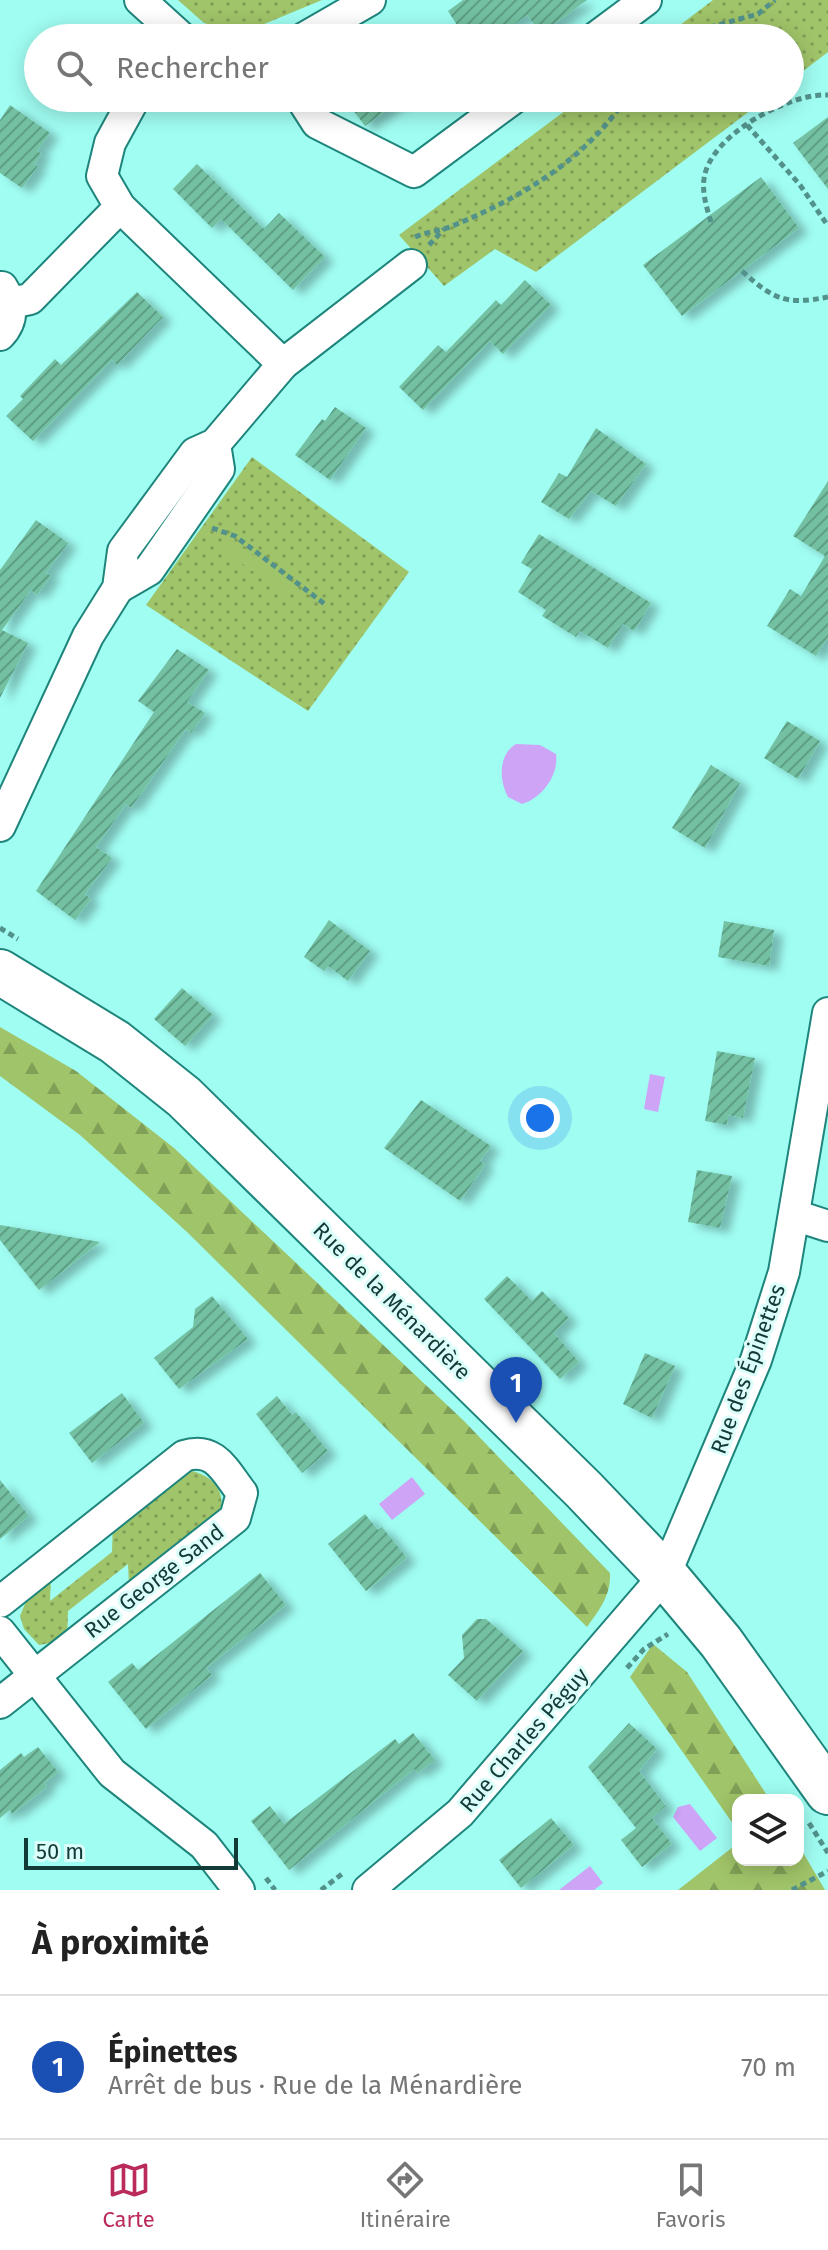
<!DOCTYPE html>
<html lang="fr">
<head>
<meta charset="utf-8">
<style>
	:root { --surface:#fff; --page:#f2f2f2; --text:#222; --muted:#767676; --line:#e0e0e0; --accent:#ba2b5a }
	body { margin:0; font-family:"Fira Sans",sans-serif; background:var(--page); color:var(--text) }
	.controls { position:absolute; right:24px; bottom:24px; display:grid; overflow:hidden; border-radius:16px; box-shadow:0 4px 20px #0003 }
	.controls button { width:72px; height:72px; display:grid; place-items:center; padding:0; border:0; border-bottom:2px solid var(--line); background:var(--surface); color:var(--text); font:40px sans-serif }
	.scale { position:absolute; left:24px; bottom:20px; width:214px; box-sizing:border-box; padding-left:8px; border:4px solid #123a36; border-top:0; font-size:22px; line-height:28px; white-space:nowrap; color:#123a36; -webkit-text-stroke:6px #dcfefa; paint-order:stroke }
	.you { position:absolute; left:540px; top:1118px; width:28px; height:28px; margin:-20px; border:6px solid #fff; border-radius:50%; background:#1a73e8; box-shadow:0 0 0 12px #1a73e833 }
	.badge { display:grid; place-items:center; width:52px; height:52px; border-radius:50%; background:var(--accent); color:#fff; font-size:26px; font-weight:700 }
	.pin { position:absolute; translate:-50% -66px; filter:drop-shadow(0 2px 4px #0008) }
	.pin::after { content:''; position:absolute; top:42px; width:28px; height:24px; background:inherit; clip-path:polygon(0 0,100% 0,50% 100%) }
	.list { margin:0; padding:0; list-style:none }
	h2 { display:flex; justify-content:space-between; align-items:center; height:104px; margin:0; padding:0 32px; font-size:34px }
	h2 small { font-size:26px; font-weight:400; color:var(--muted) }
	.list li { display:grid; grid-template-columns:52px 1fr auto; gap:24px; align-items:center; box-sizing:border-box; height:144px; padding:0 32px; border-top:2px solid var(--line) }
	.list b { display:block; font-size:30px; white-space:nowrap }
	.list p { margin:0; font-size:26px; white-space:nowrap; color:var(--muted) }
	.list em { font-size:26px; font-style:normal; color:var(--muted) }
	.icon { flex:none; width:44px; height:44px; fill:none; stroke:currentColor; stroke-width:2; stroke-linecap:round; stroke-linejoin:round }
	.map { position:relative; flex:none; width:828px; height:1890px; overflow:hidden }
	.search { position:absolute; background:var(--surface); box-shadow:0 4px 20px #0003; left:24px; right:24px; top:24px; height:88px; display:flex; align-items:center; gap:20px; box-sizing:border-box; padding:0 28px; border-radius:44px; color:var(--muted); font-size:30px }
	.sheet { height:248px; background:var(--surface) }
	nav { display:flex; justify-content:space-around; align-items:center; box-sizing:border-box; height:112px; border-top:2px solid var(--line); background:var(--surface); font-size:22px; color:var(--muted) }
	nav a { display:grid; justify-items:center; gap:4px }
	nav .on { color:var(--accent) }
	.map>svg:first-child { display:block }
	.grass { fill:url(#grass-dots) }
	.forest { fill:url(#forest-firs) }
	.garden { fill:#a0c469 }
	.water { fill:#cda4f6 }
	.building { fill:url(#building-hatch); filter:url(#shadow) }
	.lines { fill:none; stroke-linecap:round; stroke-linejoin:round }
	.street-casing { stroke:#1e857c; stroke-width:34 }
	.secondary-casing { stroke:#1e857c; stroke-width:48 }
	.path { stroke:#52928b; stroke-width:5; stroke-dasharray:6 4; stroke-linecap:butt }
	.street { stroke:#fff; stroke-width:30 }
	.secondary { stroke:#fff; stroke-width:44 }
	.labels { text-anchor:middle; dominant-baseline:central; stroke-width:6; stroke-linejoin:round; paint-order:stroke }
	.street-label { font-size:22px; fill:#123a36; stroke:#dcfefa }
</style>
</head>
<body>
<div class="map">
<svg width="828" height="1890" viewBox="0 0 828 1890">
	<defs>
		<pattern id="grass-dots" width="8" height="8" patternUnits="userSpaceOnUse" patternTransform="scale(2)"><rect width="8" height="8" fill="#a0c469"/><path d="M2 2h.1M6 6h.1" fill="none" stroke="#81a057" stroke-width="1.8" stroke-linecap="round"/></pattern>
		<pattern id="forest-firs" width="22" height="20" patternUnits="userSpaceOnUse" patternTransform="scale(2)"><rect width="22" height="20" fill="#a0c469"/><path d="M5 1l3.5 6h-7zM16 11l3.5 6h-7z" fill="#81a057"/></pattern>
		<pattern id="building-hatch" width="6" height="6" patternUnits="userSpaceOnUse" patternTransform="scale(2)"><rect width="6" height="6" fill="#73c1a2"/><path d="M-1 1l2-2M0 6l6-6M5 7l2-2" fill="none" stroke="#5d9e85"/></pattern>
		<filter id="shadow"><feDropShadow dx="9" dy="5" stdDeviation="4" flood-color="#0004"/></filter>
	</defs>
	<rect width="100%" height="100%" fill="#a0fdf2"/>
	<g class="grass">
		<polygon points="178,0 322,0 240,34 204,23"/>
		<polygon points="713,0 828,0 828,52 790,81 790,38 663,38"/>
		<polygon points="582,98 767,98 536,272 495,249 444,286 399,235"/>
		<polygon points="252,457 409,572 308,711 146,605"/>
		<path d="M 192,1471 C 214,1477 225,1490 221,1514 L 129,1586 L 128,1564 L 68,1611 L 67,1640 L 39,1645 L 24,1629 L 20,1616 L 27,1599 L 51,1578 L 50,1601 L 112,1552 L 113,1521 L 180,1472 Z"/>
	</g>
	<g class="forest">
		<path d="M 0,1027 L 76,1071 L 174,1148 L 464,1421 L 610,1573 C 611,1596 599,1610 587,1627 L 187,1232 L 80,1135 L 0,1076 Z"/>
		<polygon points="653,1644 687,1672 770,1800 738,1800 738,1831 630,1677"/>
		<polygon points="738,1843 738,1860 798,1860 798,1844 825,1890 678,1890"/>
	</g>
	<polygon class="garden" points="229,538 293,584 286,595 222,549"/>
	<g class="water">
		<path d="M 516,744 L 540,745 L 556,754 C 559,775 542,798 522,804 L 508,797 C 499,780 498,755 516,744 Z"/>
		<polygon points="650,1074 665,1077 658,1112 644,1109"/>
		<polygon points="412,1477 425,1494 392,1520 379,1504"/>
		<polygon points="690,1804 717,1838 700,1851 673,1817 678,1807"/>
		<polygon points="590,1866 603,1883 594,1890 559,1890"/>
	</g>
	<g class="building">
		<polygon points="463,0 587,0 541,34 527,15 496,38 439,38 457,25 448,11"/>
		<polygon points="344,98 403,98 365,126"/>
		<polygon points="10,105 50,133 37,151 42,154 34,164 38,166 22,188 0,173 0,120"/>
		<polygon points="828,117 828,189 793,143"/>
		<polygon points="197,164 264,229 279,213 325,257 293,290 221,219 212,228 173,189"/>
		<polygon points="761,177 799,228 682,316 643,265"/>
		<polygon points="525,280 551,305 503,354 490,341 423,410 399,387 438,345 446,352 496,300 501,305"/>
		<polygon points="137,292 163,317 117,365 112,360 33,441 6,416 23,399 20,396 55,359 61,365"/>
		<polygon points="335,407 366,428 330,480 295,455 322,419 325,421"/>
		<polygon points="596,428 646,464 616,506 591,491 569,519 541,502 559,473 567,477"/>
		<polygon points="828,481 828,637 816,656 767,626 790,589 801,596 825,556 793,536"/>
		<polygon points="36,520 68,543 46,573 51,576 37,595 31,590 2,630 28,643 0,698 0,570"/>
		<polygon points="539,534 651,603 634,631 623,624 608,648 580,631 576,637 542,616 546,610 518,592 532,569 521,563"/>
		<polygon points="177,649 209,670 187,702 205,713 191,733 186,729 131,808 126,804 96,847 112,858 85,894 91,899 75,920 36,891 154,712 138,701"/>
		<polygon points="787,721 820,741 798,779 764,758"/>
		<polygon points="711,765 740,783 705,848 672,828"/>
		<polygon points="329,920 370,951 348,981 328,966 324,971 304,957"/>
		<polygon points="724,921 774,930 769,966 718,957"/>
		<polygon points="182,988 213,1015 185,1046 154,1019"/>
		<polygon points="717,1051 755,1058 743,1118 728,1115 727,1125 705,1121"/>
		<polygon points="421,1100 491,1146 480,1161 485,1165 460,1201 384,1148"/>
		<polygon points="697,1170 732,1176 720,1228 688,1222"/>
		<polygon points="0,1225 100,1242 39,1290 0,1240"/>
		<polygon points="507,1276 532,1301 542,1291 569,1318 554,1333 579,1362 560,1379 484,1299"/>
		<polygon points="212,1296 248,1339 179,1389 154,1358 193,1327 195,1309"/>
		<polygon points="645,1353 675,1366 652,1418 623,1404"/>
		<polygon points="122,1393 144,1423 92,1463 69,1433"/>
		<polygon points="277,1396 292,1415 296,1412 328,1451 302,1473 256,1414"/>
		<polygon points="0,1480 29,1516 0,1539"/>
		<polygon points="365,1514 378,1530 382,1527 407,1558 366,1591 328,1544"/>
		<polygon points="260,1573 286,1605 206,1668 212,1675 146,1729 108,1682 132,1663 138,1670"/>
		<polygon points="477,1619 486,1619 523,1651 477,1701 448,1675 464,1658 462,1635"/>
		<polygon points="629,1723 657,1749 639,1771 666,1806 652,1818 672,1844 642,1867 621,1840 636,1828 588,1767"/>
		<polygon points="413,1733 435,1760 418,1773 414,1769 289,1870 251,1821 270,1806 284,1824 395,1739 399,1744"/>
		<polygon points="38,1747 58,1772 44,1783 47,1787 12,1814 10,1810 0,1818 0,1770 21,1753 24,1757"/>
		<polygon points="551,1818 574,1845 521,1888 499,1860"/>
	</g>
	<g class="lines">
		<defs>
			<g id="street">
				<polyline points="140,0 182,38"/>
				<polyline points="304,38 370,0"/>
				<polyline points="595,38 646,0"/>
				<polyline points="301,98 317,123 414,172 514,98"/>
				<polyline points="133,101 110,143 102,176 120,207 283,364"/>
				<polyline points="10,303 30,299 120,207"/>
				<path d="M 0,335 C 14,320 13,304 2,287"/>
				<polyline points="118,588 149,570 219,469 215,444"/>
				<polyline points="0,826 88,636 118,588 123,551 195,453 215,444 283,364 411,265"/>
				<polyline points="794,1215 828,1226"/>
				<path d="M 0,1602 L 184,1456 C 215,1446 225,1471 242,1493 L 235,1518 L 0,1703"/>
				<polyline points="0,1632 112,1773 204,1845 239,1890"/>
				<polyline points="368,1890 460,1813 665,1575 756,1360 784,1272 828,1013"/>
			</g>
			<polyline id="secondary" points="0,972 115,1042 184,1097 584,1490 665,1575 721,1642 828,1792"/>
		</defs>
		<use href="#street" class="street-casing"/>
		<use href="#secondary" class="secondary-casing"/>
		<g class="path">
			<polyline points="682,38 692,32 758,14 775,0"/>
			<polyline points="747,125 800,185 828,226"/>
			<path d="M 711,222 C 707,209 702,193 704,179 C 709,136 788,93 828,95"/>
			<path d="M 415,237 C 426,232 438,231 450,227 C 518,199 585,161 626,98"/>
			<polyline points="429,245 444,229"/>
			<path d="M 742,271 C 774,300 786,305 828,297"/>
			<polyline points="212,528 235,536 326,605"/>
			<polyline points="0,928 18,939"/>
			<polyline points="627,1668 644,1649 668,1634"/>
			<polyline points="809,1823 828,1853"/>
			<polyline points="266,1878 275,1890"/>
			<polyline points="321,1890 342,1874"/>
			<polyline points="792,1890 828,1871"/>
		</g>
		<use href="#street" class="street"/>
		<use href="#secondary" class="secondary"/>
	</g>
	<g class="labels">
		<g class="street-label">
			<text transform="translate(392 1301) rotate(45)">Rue de la Ménardière</text>
			<text transform="translate(748 1369) rotate(-70)">Rue des Épinettes</text>
			<text transform="translate(154 1581) rotate(-38)">Rue George Sand</text>
			<text transform="translate(524 1740) rotate(-49)">Rue Charles Péguy</text>
		</g>
	</g>
</svg>
<div class="controls">
<button><svg class="icon" aria-label="layers" viewBox="0 0 24 24"><path d="M12 4l9 5-9 5-9-5zM3 14l9 5 9-5"/></svg></button>
</div>
<div class="scale">50 m</div>
<div class="you"></div>
<div class="pin badge" style="left:516px;top:1423px;background:#1a4fb4">1</div>
<div class="search"><svg class="icon" aria-label="search" viewBox="0 0 24 24"><circle cx="10" cy="10" r="6"/><path d="M15 15l6 6"/></svg>Rechercher</div>
</div>
<section class="sheet">
<h2>À proximité<small></small></h2>
<ul class="list">
<li><span class="badge" style="background:#1a4fb4">1</span><div><b>Épinettes</b><p>Arrêt de bus · Rue de la Ménardière</p></div><em>70 m</em></li>
</ul>
</section>
<nav>
<a class="on"><svg class="icon" aria-label="map" viewBox="0 0 24 24"><path d="M3 6l6-2 6 2 6-2v14l-6 2-6-2-6 2zM9 4v14M15 6v14"/></svg>Carte</a>
<a><svg class="icon" aria-label="directions" viewBox="0 0 24 24"><path d="M12 3l9 9-9 9-9-9zM9 14v-3h6M13 9l2 2-2 2"/></svg>Itinéraire</a>
<a><svg class="icon" aria-label="saved" viewBox="0 0 24 24"><path d="M7 4h10v16l-5-4-5 4z"/></svg>Favoris</a>
</nav>
</body>
</html>
